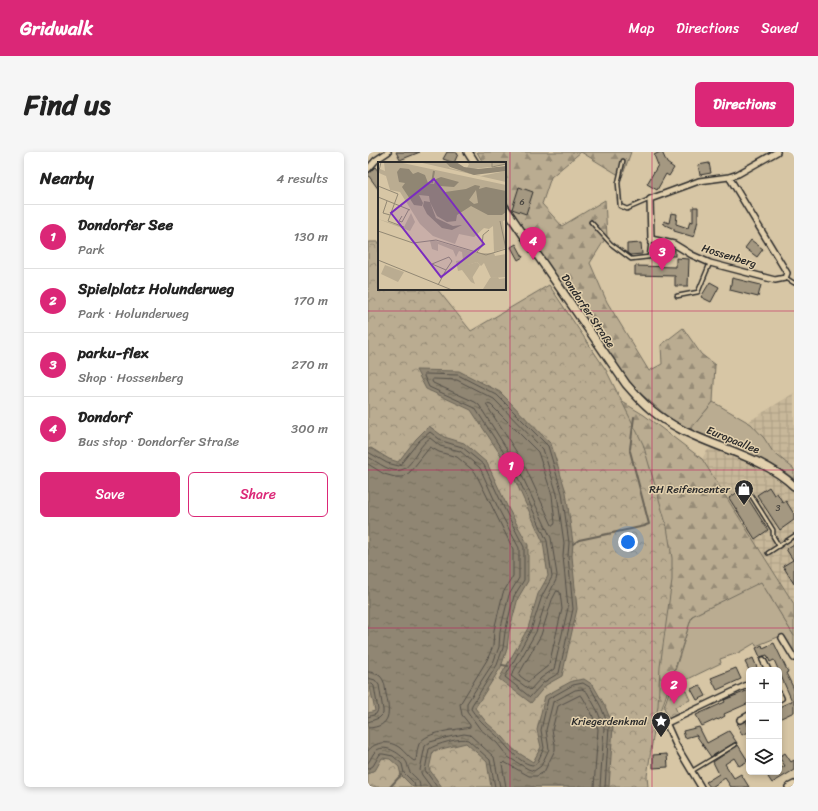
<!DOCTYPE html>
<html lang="en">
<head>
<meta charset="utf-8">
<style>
	:root { --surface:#fff; --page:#f6f6f6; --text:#222; --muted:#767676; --line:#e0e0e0; --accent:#db2777 }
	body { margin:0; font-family:Sriracha,sans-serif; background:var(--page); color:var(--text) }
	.controls { position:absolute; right:12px; bottom:12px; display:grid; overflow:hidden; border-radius:6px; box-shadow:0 2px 6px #0003 }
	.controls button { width:36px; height:36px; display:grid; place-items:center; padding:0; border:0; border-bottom:1px solid var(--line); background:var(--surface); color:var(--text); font:20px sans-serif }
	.you { position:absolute; left:260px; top:390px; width:14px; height:14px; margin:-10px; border:3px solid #fff; border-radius:50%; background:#1a73e8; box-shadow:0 0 0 6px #1a73e833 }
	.badge { display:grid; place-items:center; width:26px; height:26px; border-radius:50%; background:var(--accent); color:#fff; font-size:13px; font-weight:700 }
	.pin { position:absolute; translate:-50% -33px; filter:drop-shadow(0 1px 2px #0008) }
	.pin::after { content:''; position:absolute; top:21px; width:14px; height:12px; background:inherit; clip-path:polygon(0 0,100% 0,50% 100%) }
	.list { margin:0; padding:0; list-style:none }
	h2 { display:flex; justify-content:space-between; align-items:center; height:52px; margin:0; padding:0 16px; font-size:17px }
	h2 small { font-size:13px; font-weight:400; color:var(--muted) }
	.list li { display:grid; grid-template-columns:26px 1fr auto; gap:12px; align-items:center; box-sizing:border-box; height:64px; padding:0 16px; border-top:1px solid var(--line) }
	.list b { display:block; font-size:15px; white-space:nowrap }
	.list p { margin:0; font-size:13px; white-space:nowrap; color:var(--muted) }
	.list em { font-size:13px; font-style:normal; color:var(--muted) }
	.actions { display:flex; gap:8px; padding:12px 16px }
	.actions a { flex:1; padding:9px 0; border:1px solid var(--accent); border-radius:6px; text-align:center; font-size:14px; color:var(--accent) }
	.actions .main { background:var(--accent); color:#fff }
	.icon { flex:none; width:22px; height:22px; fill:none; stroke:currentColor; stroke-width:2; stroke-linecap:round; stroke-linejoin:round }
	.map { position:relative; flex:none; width:426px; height:635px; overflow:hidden; border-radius:6px }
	header { display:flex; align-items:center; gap:24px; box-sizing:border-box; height:56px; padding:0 20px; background:var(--accent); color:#fff }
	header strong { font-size:19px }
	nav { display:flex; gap:22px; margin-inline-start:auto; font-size:14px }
	.intro { display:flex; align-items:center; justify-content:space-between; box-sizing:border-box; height:96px; padding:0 24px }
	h1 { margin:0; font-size:28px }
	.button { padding:10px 18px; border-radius:6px; background:var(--accent); color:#fff; font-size:14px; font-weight:700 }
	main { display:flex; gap:24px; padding:0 24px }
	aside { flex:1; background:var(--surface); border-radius:6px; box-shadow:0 2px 6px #0003 }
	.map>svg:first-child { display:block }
	.industrial { fill:url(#industrial-grid) }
	.green { fill:#baac91; stroke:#726c5e }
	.forest { fill:url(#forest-firs); stroke:#726c5e }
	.park { fill:url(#park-crowns); stroke:#726c5e }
	.water { fill:url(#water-ripples); stroke:#686256 }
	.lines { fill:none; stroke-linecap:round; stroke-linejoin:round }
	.shore { stroke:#534f48; stroke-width:1 }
	.stream { stroke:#686256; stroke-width:2 }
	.building { fill:#a49881; stroke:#2b2b2b }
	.service-casing { stroke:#2b2b2b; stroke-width:5.5 }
	.minor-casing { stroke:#2b2b2b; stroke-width:8 }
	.secondary-casing { stroke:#2b2b2b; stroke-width:10 }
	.service { stroke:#e2d0ad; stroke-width:2.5 }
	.minor { stroke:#e2d0ad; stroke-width:5 }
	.secondary { stroke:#e2d0ad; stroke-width:7 }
	.grid { fill:none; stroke:#c2185b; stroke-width:1; stroke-opacity:0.55 }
	.labels { text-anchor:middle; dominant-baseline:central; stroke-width:3; stroke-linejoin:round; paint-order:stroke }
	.number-label { font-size:9px; fill:#494640 }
	.street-label { font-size:11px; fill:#2b2b2b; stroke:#e2d0ad }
	.poi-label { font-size:11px; fill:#2b2b2b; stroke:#e2d0ad; text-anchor:end }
	.inset-river { fill:none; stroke:#908673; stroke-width:2 }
	.inset-road { fill:none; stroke:#928874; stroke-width:1 }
	.view { fill:#7b2cbf; fill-opacity:0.15; stroke:#7b2cbf; stroke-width:2 }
	.inset-edge { fill:none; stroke:#2b2b2b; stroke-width:2 }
</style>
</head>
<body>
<header>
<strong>Gridwalk</strong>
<nav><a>Map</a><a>Directions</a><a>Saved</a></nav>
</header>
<div class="intro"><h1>Find us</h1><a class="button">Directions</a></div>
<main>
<aside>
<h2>Nearby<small>4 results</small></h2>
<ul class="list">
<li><span class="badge">1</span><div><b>Dondorfer See</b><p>Park</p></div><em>130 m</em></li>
<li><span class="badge">2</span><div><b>Spielplatz Holunderweg</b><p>Park · Holunderweg</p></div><em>170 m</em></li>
<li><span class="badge">3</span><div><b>parku-flex</b><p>Shop · Hossenberg</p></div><em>270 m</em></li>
<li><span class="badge">4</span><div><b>Dondorf</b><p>Bus stop · Dondorfer Straße</p></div><em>300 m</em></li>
</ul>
<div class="actions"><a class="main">Save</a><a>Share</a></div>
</aside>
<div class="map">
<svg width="426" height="635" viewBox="0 0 426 635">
	<defs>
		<pattern id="industrial-grid" width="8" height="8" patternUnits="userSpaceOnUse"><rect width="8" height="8" fill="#c8b89a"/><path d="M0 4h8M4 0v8" fill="none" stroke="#ac9e85"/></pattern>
		<pattern id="forest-firs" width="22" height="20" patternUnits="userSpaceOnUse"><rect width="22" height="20" fill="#baac91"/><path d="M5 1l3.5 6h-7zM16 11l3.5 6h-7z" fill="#978c77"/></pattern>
		<pattern id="park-crowns" width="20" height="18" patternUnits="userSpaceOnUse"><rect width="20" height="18" fill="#baac91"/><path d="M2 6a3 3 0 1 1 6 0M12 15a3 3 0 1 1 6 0" fill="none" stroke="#978c77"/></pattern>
		<pattern id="water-ripples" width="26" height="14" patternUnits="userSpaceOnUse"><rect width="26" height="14" fill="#908673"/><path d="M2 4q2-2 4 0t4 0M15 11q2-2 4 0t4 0" fill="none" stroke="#766e5f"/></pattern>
	</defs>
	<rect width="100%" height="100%" fill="#d7c6a5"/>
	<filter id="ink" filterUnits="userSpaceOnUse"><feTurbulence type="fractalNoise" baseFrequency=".025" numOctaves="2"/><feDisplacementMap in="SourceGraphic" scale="8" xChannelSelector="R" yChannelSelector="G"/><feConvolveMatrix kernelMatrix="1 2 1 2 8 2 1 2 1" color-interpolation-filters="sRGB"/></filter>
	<g filter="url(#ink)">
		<polygon class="industrial" points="426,241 426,452 334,307 338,300 364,280"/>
		<g class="green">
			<path d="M 345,250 L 383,272 L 396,286 L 405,300 L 426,317 L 426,327 C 396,303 357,292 321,279 Z"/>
			<polygon points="393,429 426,484 426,502 416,486 411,487 410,485 388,494 387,491 370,501 352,507 353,511 316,529 316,531 301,538 324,464"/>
		</g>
		<g class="forest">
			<polygon points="109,0 263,0 254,25 213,0 183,25 174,52 194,74 237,48 239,84 222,111 239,150 281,219 294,212 293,193 315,176 333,202 347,213 345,250 321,279 298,263 265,235 245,208 224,175 189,128 137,47 137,11 115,11"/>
			<polygon points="248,246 276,263 334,307 426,452 426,484 393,430 324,464 276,611"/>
		</g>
		<g class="park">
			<polygon points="0,90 11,90 11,137 69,137 103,179 181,133 238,218 275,292 299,375 304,406 304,428 292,515 290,554 279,624 280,635 0,635"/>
			<polygon points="315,532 322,548 307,555 310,562 300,567 296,555 301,540"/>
		</g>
		<g class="water">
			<polygon points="48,218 91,219 132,240 183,292 198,340 205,391 204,404 209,457 194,524 178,533 163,551 131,527 160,476 170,442 180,424 175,390 142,317 103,258 58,237"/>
			<polygon points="61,274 76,285 96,291 119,311 139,354 160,393 160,429 150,446 141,480 139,497 133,515 107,556 119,571 135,585 146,598 165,610 173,595 169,578 177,544 204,529 216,527 225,533 237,554 245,574 241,635 123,635 119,610 98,591 65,599 61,617 74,635 45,635 33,623 31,615 22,607 14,606 8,617 0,622 0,561 7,559 0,525 0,297 3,296 21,307 30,310 48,287"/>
		</g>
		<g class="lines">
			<g class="shore">
				<polygon points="58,222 90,223 129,243 180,294 194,341 201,391 200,404 205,457 191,521 176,530 162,545 137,525 163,478 174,444 184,425 179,389 145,315 107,256 61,235 56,224"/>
				<polygon points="66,227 89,228 126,247 175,297 189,342 196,391 195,404 200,456 186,517 173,526 162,538 143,524 168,480 179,446 188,428 189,423 183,386 149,313 111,253 107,250 65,231 64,229"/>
				<polygon points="119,252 123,253 170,300 184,343 187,371 186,373 184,373 155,310 119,254"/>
				<path d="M 0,300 L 19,311 L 31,314 L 51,289 L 62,280 L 74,289 L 94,295 L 116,313 L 136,356 L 156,395 L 156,428 L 146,444 L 137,480 L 135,496 L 129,513 L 104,553 L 103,557 C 111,569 122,577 132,587 C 140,596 153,613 166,613 L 169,611 L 176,596 L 173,578 L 180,547 L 205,533 L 215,531 L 223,536 L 233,555 L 241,575 L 237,635"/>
				<path d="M 0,305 C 6,308 11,312 17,315 C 44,329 44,298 62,286 L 72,294 L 92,299 L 112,316 L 131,358 L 151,396 L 151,426 L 141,443 L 132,479 L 131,495 L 125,511 L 99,551 L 99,559 L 112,577 L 129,591 L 140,605 L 160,617 L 166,619 L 173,614 L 181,597 L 178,578 L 185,550 L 207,538 L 214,537 L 219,540 L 229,558 L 236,576 L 232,635"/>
				<path d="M 0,312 L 16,322 L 27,325 L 35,325 L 42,320 L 62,295 L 71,300 L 89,305 L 107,320 L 145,397 L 145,424 L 135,441 L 126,478 L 125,494 L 119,508 L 92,552 L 94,563 L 102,573 L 102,575 C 89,578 58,579 51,592 C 49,597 49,602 48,608 L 46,609 C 41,606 37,600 32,596 C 22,588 7,589 0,599"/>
				<polygon points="189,439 192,440 194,457 181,513 160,530 152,524 151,522 173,483 184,448"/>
				<path d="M 0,520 C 4,520 8,521 12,524 C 17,529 17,535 18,542 C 22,559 24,575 0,576"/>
				<polyline points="0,526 7,528 11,533 15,558 15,562 11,566 0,570"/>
				<polyline points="0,531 4,532 6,534 10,558 8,562 0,565"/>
				<path d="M 0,611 C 3,608 4,601 9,598 C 18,592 34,602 39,611 C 40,614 40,617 42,620 C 46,625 52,627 52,635"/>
				<polyline points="0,617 5,614 12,602 15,602 25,604 34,612 36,621 46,631 47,635"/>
				<polyline points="63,635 54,623 52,618 57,594 62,590 81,585 96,582 102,583 126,605 132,635"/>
				<path d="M 69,635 L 57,618 L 61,597 C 68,592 93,585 100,588 L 122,608 L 127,635"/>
				<polyline points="138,635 134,612 136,610 161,624 169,624 176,620 187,598 187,592 184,578 190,554 212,543 214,544 223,560 230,577 226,635"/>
			</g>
			<g class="stream">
				<polyline points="262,297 266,265"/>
				<polyline points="262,299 281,372 278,373"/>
				<polyline points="205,392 211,388 277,374"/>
				<polyline points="134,513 140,514"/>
				<polyline points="22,635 33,623"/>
			</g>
		</g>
		<g class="building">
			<polygon points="28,0 52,0 32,8"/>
			<polygon points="79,0 87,0 90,2 86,11 75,7"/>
			<polygon points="292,0 294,0 299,11 306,16 301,24 298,22 289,38 279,32 290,13 286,3"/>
			<polygon points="341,11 343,21 332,23 330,13"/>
			<polygon points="7,15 11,20 11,38 0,23 0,21"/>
			<polygon points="151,35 165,40 158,62 144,57"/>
			<polygon points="325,55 330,55 330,68 326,85 306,79 306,77 295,72 296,69 301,71 303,61 309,62 308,72 320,76 322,69 325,70"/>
			<polygon points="383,88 395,97 389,105 377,96"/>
			<polygon points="273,91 274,102 262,103 259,101 259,92"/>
			<polygon points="148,92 155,105 150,108 143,95"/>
			<rect x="289" y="98" width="18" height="6"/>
			<polygon points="308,106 321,107 320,134 307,134 307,124 267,123 267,114 308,115"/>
			<polygon points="364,126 393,133 390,145 362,138"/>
			<polygon points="342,130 351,135 343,150 333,145"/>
			<polygon points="401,335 406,343 409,341 415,351 418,349 426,362 426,368 412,378 389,343"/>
			<polygon points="376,336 381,345 379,345 400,378 387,387 361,346"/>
			<polygon points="426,392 426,432 415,414 425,408 418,397"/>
			<polygon points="406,491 420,520 418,521 426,537 426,560 411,567 411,555 424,549 406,508 402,510 399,503 392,505 388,496 394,493 395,496"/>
			<polygon points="385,506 390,518 381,518 377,510"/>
			<polygon points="368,516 373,527 349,538 343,526"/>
			<polygon points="332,533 338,544 329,548 323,537"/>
			<polygon points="381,538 381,551 356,562 357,564 350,568 349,567 334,574 328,563 357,550 356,548"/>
			<polygon points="378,569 381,576 381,580 374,583 369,572"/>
			<polygon points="331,575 339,591 361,579 369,591 366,591 343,605 328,583 317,586 315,579"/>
			<polygon points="370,593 380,609 371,614 366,606 357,612 366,626 373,622 381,635 363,635 357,626 344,635 342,635 338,630 351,622 345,610"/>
			<polygon points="417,601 423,610 426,608 426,618 404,631 400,625 407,620 411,620 411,617 417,614 411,605"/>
			<polygon points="299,602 300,615 285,616 285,603"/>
		</g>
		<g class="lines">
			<defs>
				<g id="service">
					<polyline points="255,9 250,31 252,54 259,57 282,47"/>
					<polyline points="223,70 243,92 263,107 281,105 283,88"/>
					<polyline points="418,126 426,131"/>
					<polyline points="309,144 330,140 342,111"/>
					<polyline points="376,332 405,378 405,384 411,394"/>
					<polyline points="400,401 426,384"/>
					<polyline points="324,619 367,593"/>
				</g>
				<g id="minor">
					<polyline points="0,17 8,8 20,0"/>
					<polyline points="361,25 419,121 417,126 407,128 342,111 324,103 306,92 283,87 282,47 331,29 361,25 370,22 409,0"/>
					<polyline points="414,486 426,506"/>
					<polyline points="395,508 400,518"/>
					<polyline points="411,542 413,546 411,547"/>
					<polyline points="295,564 308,593 333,635"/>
					<polyline points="372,568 381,563"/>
					<polyline points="299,571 381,532"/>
					<polyline points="420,635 426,632"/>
				</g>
				<g id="secondary">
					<polyline points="100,0 107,11"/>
					<path d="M 137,56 L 258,232 C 276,253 289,265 314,278 C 351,297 395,305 426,334"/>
				</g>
			</defs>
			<use href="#service" class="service-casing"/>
			<use href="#minor" class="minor-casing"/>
			<use href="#secondary" class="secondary-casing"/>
			<use href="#service" class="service"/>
			<use href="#minor" class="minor"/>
			<use href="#secondary" class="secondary"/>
		</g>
	</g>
	<path class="grid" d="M 142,0 L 142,635M 284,0 L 284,635M 0,159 L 426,159M 0,318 L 426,318M 0,476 L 426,476"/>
	<defs>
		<symbol id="shop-pin" viewBox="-11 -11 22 30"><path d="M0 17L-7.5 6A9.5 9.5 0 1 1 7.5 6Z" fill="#2b2b2b" stroke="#e2d0ad"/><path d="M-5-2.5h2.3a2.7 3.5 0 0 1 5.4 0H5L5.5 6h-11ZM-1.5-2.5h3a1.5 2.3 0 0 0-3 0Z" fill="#fff"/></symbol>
		<symbol id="sight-pin" viewBox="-11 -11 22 30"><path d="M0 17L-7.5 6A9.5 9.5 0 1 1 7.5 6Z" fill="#2b2b2b" stroke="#e2d0ad"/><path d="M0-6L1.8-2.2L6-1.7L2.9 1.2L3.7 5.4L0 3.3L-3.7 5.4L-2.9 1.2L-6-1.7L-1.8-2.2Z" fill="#fff"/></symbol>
	</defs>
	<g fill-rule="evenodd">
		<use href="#shop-pin" x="365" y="326" width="22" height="30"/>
		<use href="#sight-pin" x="282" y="558" width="22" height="30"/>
	</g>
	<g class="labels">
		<g class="number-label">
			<text x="154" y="50">6</text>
			<text x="410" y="356">3</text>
		</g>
		<g class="street-label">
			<text transform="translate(361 104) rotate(17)">Hossenberg</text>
			<text transform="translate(220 159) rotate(56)">Dondorfer Straße</text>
			<text transform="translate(365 288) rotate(22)">Europaallee</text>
		</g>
		<g class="poi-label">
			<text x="362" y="337">RH Reifencenter</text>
			<text x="279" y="569">Kriegerdenkmal</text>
		</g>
	</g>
	<g transform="translate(10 10)">
		<rect width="128" height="128" fill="#d7c6a5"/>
		<path d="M 40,0 L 67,0 L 72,6 L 103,14 L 128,9 L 128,20 ZM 33,51 L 37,60 L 32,69 L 0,57 L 26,65 ZM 99,100 L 102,103 L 94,116 L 89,103 ZM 120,115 L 121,117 L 128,116 L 128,128 L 105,127 L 112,116 Z" fill="#baac91"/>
		<path d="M 55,78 L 99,91 L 116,91 L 117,94 L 128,92 L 128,115 L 113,116 L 106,101 L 103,104 L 99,100 L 90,103 L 97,122 L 93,120 L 84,108 L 80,109 L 78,99 L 85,98 L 84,90 L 81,89 L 78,95 L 75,88 L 60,82 L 60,89 L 54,87 L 52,79 ZM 7,103 L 26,110 L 20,120 L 3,112 Z" fill="#baac91"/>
		<path d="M 6,0 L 20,0 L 128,23 L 128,58 L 125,59 L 128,86 L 116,90 L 115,64 L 111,67 L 106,66 L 96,75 L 81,72 L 77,82 L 55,74 L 42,62 L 22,30 L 12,28 L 8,14 L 1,11 L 2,7 L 7,9 ZM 88,0 L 128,0 L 128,3 L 95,7 L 89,6 L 91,2 Z" fill="#baac91"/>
		<path d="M 67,0 L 78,0 L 86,5 L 100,7 L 128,4 L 128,9 L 96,13 L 72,5 ZM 22,6 L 31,7 L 35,12 L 40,10 L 47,13 L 50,21 L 56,22 L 58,17 L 63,15 L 81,20 L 76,25 L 62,24 L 67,30 L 88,27 L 97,23 L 102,24 L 101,27 L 108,25 L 128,29 L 128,50 L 124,53 L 110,53 L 93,44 L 79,53 L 78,59 L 69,60 L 59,54 L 52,40 L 58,56 L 75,64 L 84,63 L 74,68 L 64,66 L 49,52 L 45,44 L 46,39 L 52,40 L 51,34 L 41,33 L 45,41 L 44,44 L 36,43 L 24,25 L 27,21 L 21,20 L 19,10 ZM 98,28 L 100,41 L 96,42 L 91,38 Z" fill="#908673" fill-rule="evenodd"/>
		<path class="inset-river" d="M 54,21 L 56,9"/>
		<path class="inset-road" d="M 114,0 L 114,5 L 128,2M 0,13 L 3,0M 0,24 L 20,32 L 10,59 L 26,65M 0,35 L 32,48M 9,39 L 5,51 L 12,53M 24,54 L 21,59 L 24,60 L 31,47M 122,59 L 128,87M 0,69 L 35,81 L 58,78 L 108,93 L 128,87M 99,90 L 104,84 L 105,73 L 111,68M 0,98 L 74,128M 60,123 L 68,108 L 54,102 L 71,95 L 74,99 L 68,108"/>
		<path class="view" d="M 56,17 L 106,82 L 63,115 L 13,51 Z"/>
		<rect width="128" height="128" class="inset-edge"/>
	</g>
</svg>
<div class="controls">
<button>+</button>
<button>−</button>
<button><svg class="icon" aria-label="layers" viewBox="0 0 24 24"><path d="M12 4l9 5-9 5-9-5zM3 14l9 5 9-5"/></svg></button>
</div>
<div class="you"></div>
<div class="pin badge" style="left:143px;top:333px">1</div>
<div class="pin badge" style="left:306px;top:552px">2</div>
<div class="pin badge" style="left:294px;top:119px">3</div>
<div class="pin badge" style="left:165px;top:108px">4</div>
</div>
</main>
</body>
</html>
